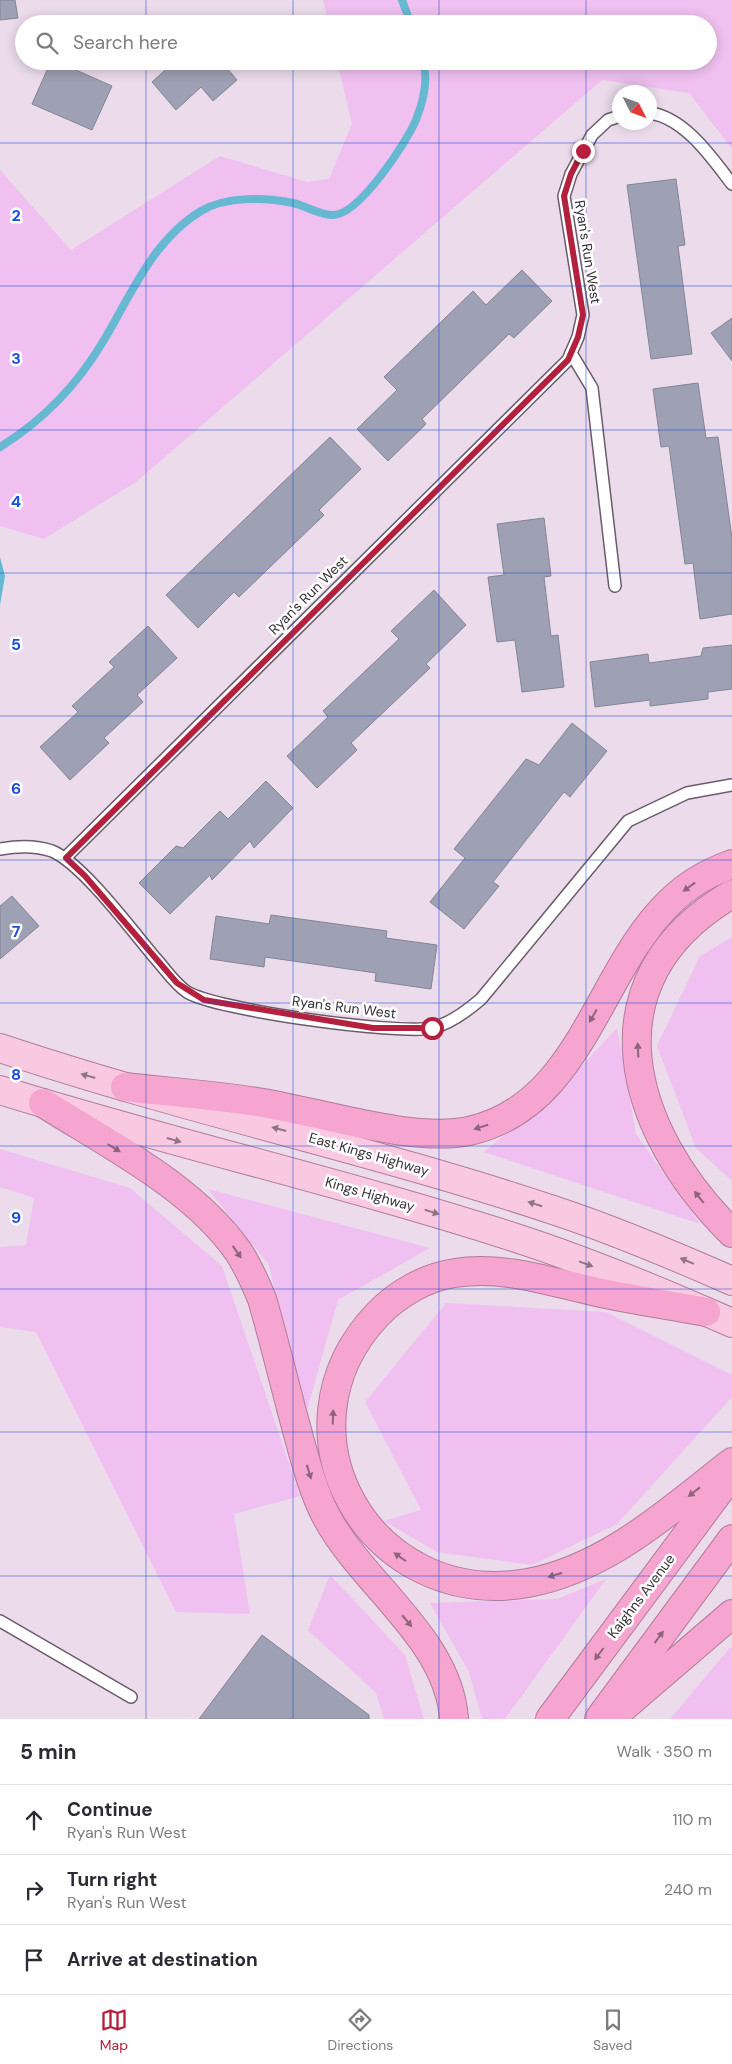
<!DOCTYPE html>
<html lang="en">
<head>
<meta charset="utf-8">
<style>
	:root { --surface:#fff; --page:#f7f7f7; --text:#2b2b33; --muted:#7c7c81; --line:#e1e1e2; --accent:#b4213e }
	body { margin:0; font-family:"DM Sans",sans-serif; background:var(--page); color:var(--text) }
	.compass { position:absolute; left:612px; top:85px; width:45px; height:45px; border-radius:50%; background:var(--surface); box-shadow:0 2px 12px #0003; rotate:132deg }
	.stop { position:absolute; width:15px; height:15px; margin:-11px; border:4px solid #b4213e; border-radius:50%; background:#fff }
	.stop.end { background:#b4213e; border-color:#fff; box-shadow:0 1px 5px #0008 }
	.list { margin:0; padding:0; list-style:none }
	h2 { display:flex; justify-content:space-between; align-items:center; height:65px; margin:0; padding:0 20px; font-size:21px }
	h2 small { font-size:16px; font-weight:400; color:var(--muted) }
	.list li { display:grid; grid-template-columns:32px 1fr auto; gap:15px; align-items:center; box-sizing:border-box; height:70px; padding:0 20px; border-top:1px solid var(--line) }
	.list b { display:block; font-size:19px; white-space:nowrap }
	.list p { margin:0; font-size:16px; white-space:nowrap; color:var(--muted) }
	.list em { font-size:16px; font-style:normal; color:var(--muted) }
	.icon { flex:none; width:28px; height:28px; fill:none; stroke:currentColor; stroke-width:2; stroke-linecap:round; stroke-linejoin:round }
	.map { position:relative; flex:none; width:732px; height:1719px; overflow:hidden }
	.search { position:absolute; background:var(--surface); box-shadow:0 2px 12px #0003; left:15px; right:15px; top:15px; height:55px; display:flex; align-items:center; gap:12px; box-sizing:border-box; padding:0 18px; border-radius:28px; color:var(--muted); font-size:19px }
	.sheet { height:275px; background:var(--surface) }
	nav { display:flex; justify-content:space-around; align-items:center; box-sizing:border-box; height:70px; border-top:1px solid var(--line); background:var(--surface); font-size:14px; color:var(--muted) }
	nav a { display:grid; justify-items:center; gap:2px }
	nav .on { color:var(--accent) }
	.map>svg:first-child { display:block }
	.green { fill:#f0c0f0 }
	.water { fill:#67b9d1 }
	.lines { fill:none; stroke-linecap:round; stroke-linejoin:round }
	.stream { stroke:#67b9d1; stroke-width:8 }
	.building { fill:#9ea0b3; stroke:#848598 }
	.lane-casing { stroke:#6a5c6a; stroke-width:14 }
	.primary-casing { stroke:#b27c9a; stroke-width:30 }
	.highway-casing { stroke:#b27c9a; stroke-width:30 }
	.lane { stroke:#fff; stroke-width:11 }
	.primary { stroke:#f9c9e2; stroke-width:28 }
	.highway { stroke:#f5a5cf; stroke-width:28 }
	.oneway { fill:#8c657b }
	.oneway2 { fill:#8e7584 }
	.route { stroke:#b4213e; stroke-width:6 }
	.grid { fill:none; stroke:#1d4ed8; stroke-width:1; stroke-opacity:0.55 }
	.labels { text-anchor:middle; dominant-baseline:central; stroke-width:5; stroke-linejoin:round; paint-order:stroke }
	.street-label { font-size:14px; fill:#373137; stroke:#fff }
	.grid-label { font-size:16px; text-anchor:middle; font-weight:bold; fill:#1d4ed8; stroke:#fff; stroke-width:5; stroke-linejoin:round; paint-order:stroke }
</style>
</head>
<body>
<div class="map">
<svg width="732" height="1719" viewBox="0 0 732 1719">
	<rect width="100%" height="100%" fill="#ebdbeb"/>
	<g class="green">
		<polygon points="323,0 732,0 732,149 689,93 602,80 136,482 44,539 0,526 0,170 71,250 220,156 307,182 329,179 352,124 337,61 708,61 708,24 329,24"/>
		<polygon points="732,937 732,1181 696,1148 657,1046 700,956"/>
		<polygon points="617,1028 636,1134 700,1224 484,1152 562,1087"/>
		<polygon points="0,1149 130,1188 222,1266 300,1496 234,1514 250,1614 176,1612 36,1332 0,1327 0,1247 26,1245 34,1198 0,1187"/>
		<polygon points="208,1189 430,1248 338,1300 304,1421 269,1265"/>
		<polygon points="446,1303 606,1312 732,1375 732,1397 617,1524 532,1565 437,1552 384,1521 421,1510 365,1402"/>
		<polygon points="330,1575 405,1655 424,1719 384,1719 376,1693 308,1630"/>
		<polygon points="606,1579 505,1719 482,1719 469,1672 430,1603 557,1599"/>
		<polygon points="732,1647 732,1719 670,1719 730,1648"/>
	</g>
	<polygon class="water" points="0,557 5,576 0,605"/>
	<g class="lines">
		<g class="stream">
			<polyline points="402,0 411,24"/>
			<path d="M 0,447 C 44,420 78,384 104,340 C 132,293 153,240 201,211 C 226,196 266,197 293,203 C 306,206 320,215 333,215 C 359,215 406,143 416,120 C 423,102 429,80 423,61"/>
		</g>
	</g>
	<g class="building">
		<polygon points="0,0 15,0 18,18 0,20"/>
		<polygon points="51,61 56,61 112,86 92,130 32,104"/>
		<polygon points="175,61 221,61 237,80 213,101 201,87 176,110 152,82"/>
		<polygon points="676,179 685,245 678,246 692,354 651,359 627,185"/>
		<polygon points="522,270 552,301 514,338 509,334 422,419 426,424 388,461 357,429 397,390 384,377 473,291 486,305"/>
		<polygon points="732,318 732,361 711,333"/>
		<polygon points="698,383 706,438 718,437 732,538 732,614 700,619 693,563 685,564 669,446 661,447 653,389"/>
		<polygon points="330,437 361,469 319,510 324,515 239,597 234,592 198,628 166,595"/>
		<polygon points="544,518 551,576 544,577 551,636 558,635 564,687 522,692 515,640 497,642 488,577 504,575 497,524"/>
		<polygon points="434,590 466,625 426,664 430,668 351,743 357,750 317,788 287,756 328,717 323,711 399,639 391,631"/>
		<polygon points="148,626 177,658 137,695 143,702 104,738 109,743 70,780 40,747 78,712 72,706 114,667 109,662"/>
		<polygon points="732,645 732,689 708,692 708,699 650,706 650,700 595,707 590,662 648,654 649,663 701,656 703,648"/>
		<polygon points="572,723 607,751 570,797 564,792 493,882 499,886 464,929 430,902 465,858 454,849 526,759 539,765"/>
		<polygon points="266,781 293,808 254,848 250,841 212,880 210,875 170,914 139,883 176,846 183,848 220,811 228,819"/>
		<polygon points="12,896 39,926 0,959 0,906"/>
		<polygon points="271,915 387,931 386,938 437,945 431,989 375,981 376,973 265,957 264,967 210,959 216,916 269,924"/>
		<polygon points="262,1635 369,1715 369,1719 199,1719"/>
	</g>
	<g class="lines">
		<defs>
			<g id="lane">
				<path d="M 650,113 C 685,118 712,158 732,184"/>
				<polyline points="571,353 592,388 615,586"/>
				<path d="M 0,849 C 17,846 35,845 52,851 C 83,864 133,932 156,959 C 166,970 175,984 187,992 C 216,1010 397,1035 432,1028 C 450,1024 467,1011 481,999 L 628,821 L 687,793 L 732,785"/>
				<polyline points="65,858 568,360 578,337 583,315 564,196 571,174 592,135 608,120 620,116"/>
				<polyline points="0,1621 131,1697"/>
			</g>
			<g id="primary">
				<path d="M 0,1048 C 182,1109 370,1149 553,1210 C 614,1230 673,1255 732,1281"/>
				<path d="M 0,1090 C 171,1143 346,1183 516,1238 C 590,1262 662,1292 732,1323"/>
			</g>
			<g id="highway">
				<path d="M 732,894 C 583,981 629,1131 732,1233"/>
				<path d="M 125,1087 C 169,1092 213,1095 257,1102 C 317,1111 411,1143 469,1131 C 582,1106 597,971 671,901 C 688,884 710,872 732,864"/>
				<path d="M 43,1103 C 108,1144 193,1187 238,1251 C 248,1266 255,1282 262,1299 C 274,1340 284,1382 295,1423 C 304,1455 311,1487 326,1516 C 362,1584 449,1639 454,1719"/>
				<path d="M 706,1312 C 670,1305 633,1300 597,1292 C 551,1282 503,1265 455,1273 C 426,1277 397,1294 377,1315 C 267,1432 371,1611 528,1583 C 608,1568 670,1510 732,1462"/>
				<polyline points="619,1711 732,1614"/>
				<polyline points="550,1719 732,1474"/>
				<polyline points="599,1719 732,1539"/>
			</g>
		</defs>
		<use href="#lane" class="lane-casing"/>
		<use href="#primary" class="primary-casing"/>
		<use href="#highway" class="highway-casing"/>
		<use href="#lane" class="lane"/>
		<use href="#primary" class="primary"/>
		<use href="#highway" class="highway"/>
	</g>
	<defs><path id="oneway-solid" d="M-6-.8H1V-3.2L6.5 0L1 3.2V.8H-6Z" transform="scale(1.25)"/></defs>
	<g class="oneway">
		<use href="#oneway-solid" transform="translate(689 887) rotate(144)"/>
		<use href="#oneway-solid" transform="translate(593 1016) rotate(120)"/>
		<use href="#oneway-solid" transform="translate(638 1050) rotate(-93)"/>
		<use href="#oneway-solid" transform="translate(481 1127) rotate(163)"/>
		<use href="#oneway-solid" transform="translate(114 1148) rotate(32)"/>
		<use href="#oneway-solid" transform="translate(699 1197) rotate(-129)"/>
		<use href="#oneway-solid" transform="translate(237 1252) rotate(55)"/>
		<use href="#oneway-solid" transform="translate(333 1417) rotate(-88)"/>
		<use href="#oneway-solid" transform="translate(309 1472) rotate(73)"/>
		<use href="#oneway-solid" transform="translate(694 1492) rotate(142)"/>
		<use href="#oneway-solid" transform="translate(400 1557) rotate(-145)"/>
		<use href="#oneway-solid" transform="translate(555 1575) rotate(162)"/>
		<use href="#oneway-solid" transform="translate(407 1621) rotate(50)"/>
		<use href="#oneway-solid" transform="translate(659 1637) rotate(-54)"/>
		<use href="#oneway-solid" transform="translate(599 1654) rotate(127)"/>
	</g>
	<g class="oneway2">
		<use href="#oneway-solid" transform="translate(88 1076) rotate(-164)"/>
		<use href="#oneway-solid" transform="translate(279 1129) rotate(-165)"/>
		<use href="#oneway-solid" transform="translate(174 1140) rotate(16)"/>
		<use href="#oneway-solid" transform="translate(535 1204) rotate(-162)"/>
		<use href="#oneway-solid" transform="translate(432 1212) rotate(17)"/>
		<use href="#oneway-solid" transform="translate(687 1261) rotate(-157)"/>
		<use href="#oneway-solid" transform="translate(586 1264) rotate(20)"/>
	</g>
	<g class="lines">
		<polyline class="route" points="432,1028 373,1028 204,1000 177,983 85,876 66,858 568,360 578,337 583,315 564,196 571,174 583,151"/>
	</g>
	<path class="grid" d="M 146,0 L 146,24M 293,0 L 293,24M 439,0 L 439,24M 586,0 L 586,24M 146,61 L 146,1719M 293,61 L 293,1719M 439,61 L 439,1719M 586,61 L 586,1719M 0,143 L 732,143M 0,286 L 732,286M 0,430 L 732,430M 0,573 L 732,573M 0,716 L 732,716M 0,860 L 732,860M 0,1003 L 732,1003M 0,1146 L 732,1146M 0,1289 L 732,1289M 0,1432 L 732,1432M 0,1576 L 732,1576"/>
	<g class="labels">
		<g class="street-label">
			<text transform="translate(588 252) rotate(81)">Ryan's Run West</text>
			<text transform="translate(308 595) rotate(-45)">Ryan's Run West</text>
			<text transform="translate(344 1007) rotate(7)">Ryan's Run West</text>
			<text transform="translate(369 1154) rotate(16)">East Kings Highway</text>
			<text transform="translate(370 1194) rotate(16)">Kings Highway</text>
			<text transform="translate(641 1596) rotate(-53)">Kaighns Avenue</text>
		</g>
	</g>
	<g class="grid-label">
		<text x="16" y="221">2</text>
		<text x="16" y="364">3</text>
		<text x="16" y="507">4</text>
		<text x="16" y="650">5</text>
		<text x="16" y="794">6</text>
		<text x="16" y="937">7</text>
		<text x="16" y="1080">8</text>
		<text x="16" y="1223">9</text>
	</g>
</svg>
<svg class="compass" viewBox="-18 -18 36 36"><path d="M0-13l5 13h-10z" fill="#e53935"/><path d="M0 13l5-13h-10z" fill="#7c7c81"/></svg>
<div class="stop" style="left:432px;top:1028px"></div>
<div class="stop end" style="left:583px;top:151px"></div>
<div class="search"><svg class="icon" aria-label="search" viewBox="0 0 24 24"><circle cx="10" cy="10" r="6"/><path d="M15 15l6 6"/></svg>Search here</div>
</div>
<section class="sheet">
<h2>5 min<small>Walk · 350 m</small></h2>
<ul class="list">
<li><svg class="icon" aria-label="ahead" viewBox="0 0 24 24"><path d="M12 20V5M6 11l6-6 6 6"/></svg><div><b>Continue</b><p>Ryan's Run West</p></div><em>110 m</em></li>
<li><svg class="icon" aria-label="right" viewBox="0 0 24 24"><path d="M7 20v-9h11M14 6l5 5-5 5"/></svg><div><b>Turn right</b><p>Ryan's Run West</p></div><em>240 m</em></li>
<li><svg class="icon" aria-label="arrive" viewBox="0 0 24 24"><path d="M6 21V4h12l-3 4 3 4H6"/></svg><div><b>Arrive at destination</b></div></li>
</ul>
</section>
<nav>
<a class="on"><svg class="icon" aria-label="map" viewBox="0 0 24 24"><path d="M3 6l6-2 6 2 6-2v14l-6 2-6-2-6 2zM9 4v14M15 6v14"/></svg>Map</a>
<a><svg class="icon" aria-label="directions" viewBox="0 0 24 24"><path d="M12 3l9 9-9 9-9-9zM9 14v-3h6M13 9l2 2-2 2"/></svg>Directions</a>
<a><svg class="icon" aria-label="saved" viewBox="0 0 24 24"><path d="M7 4h10v16l-5-4-5 4z"/></svg>Saved</a>
</nav>
</body>
</html>
